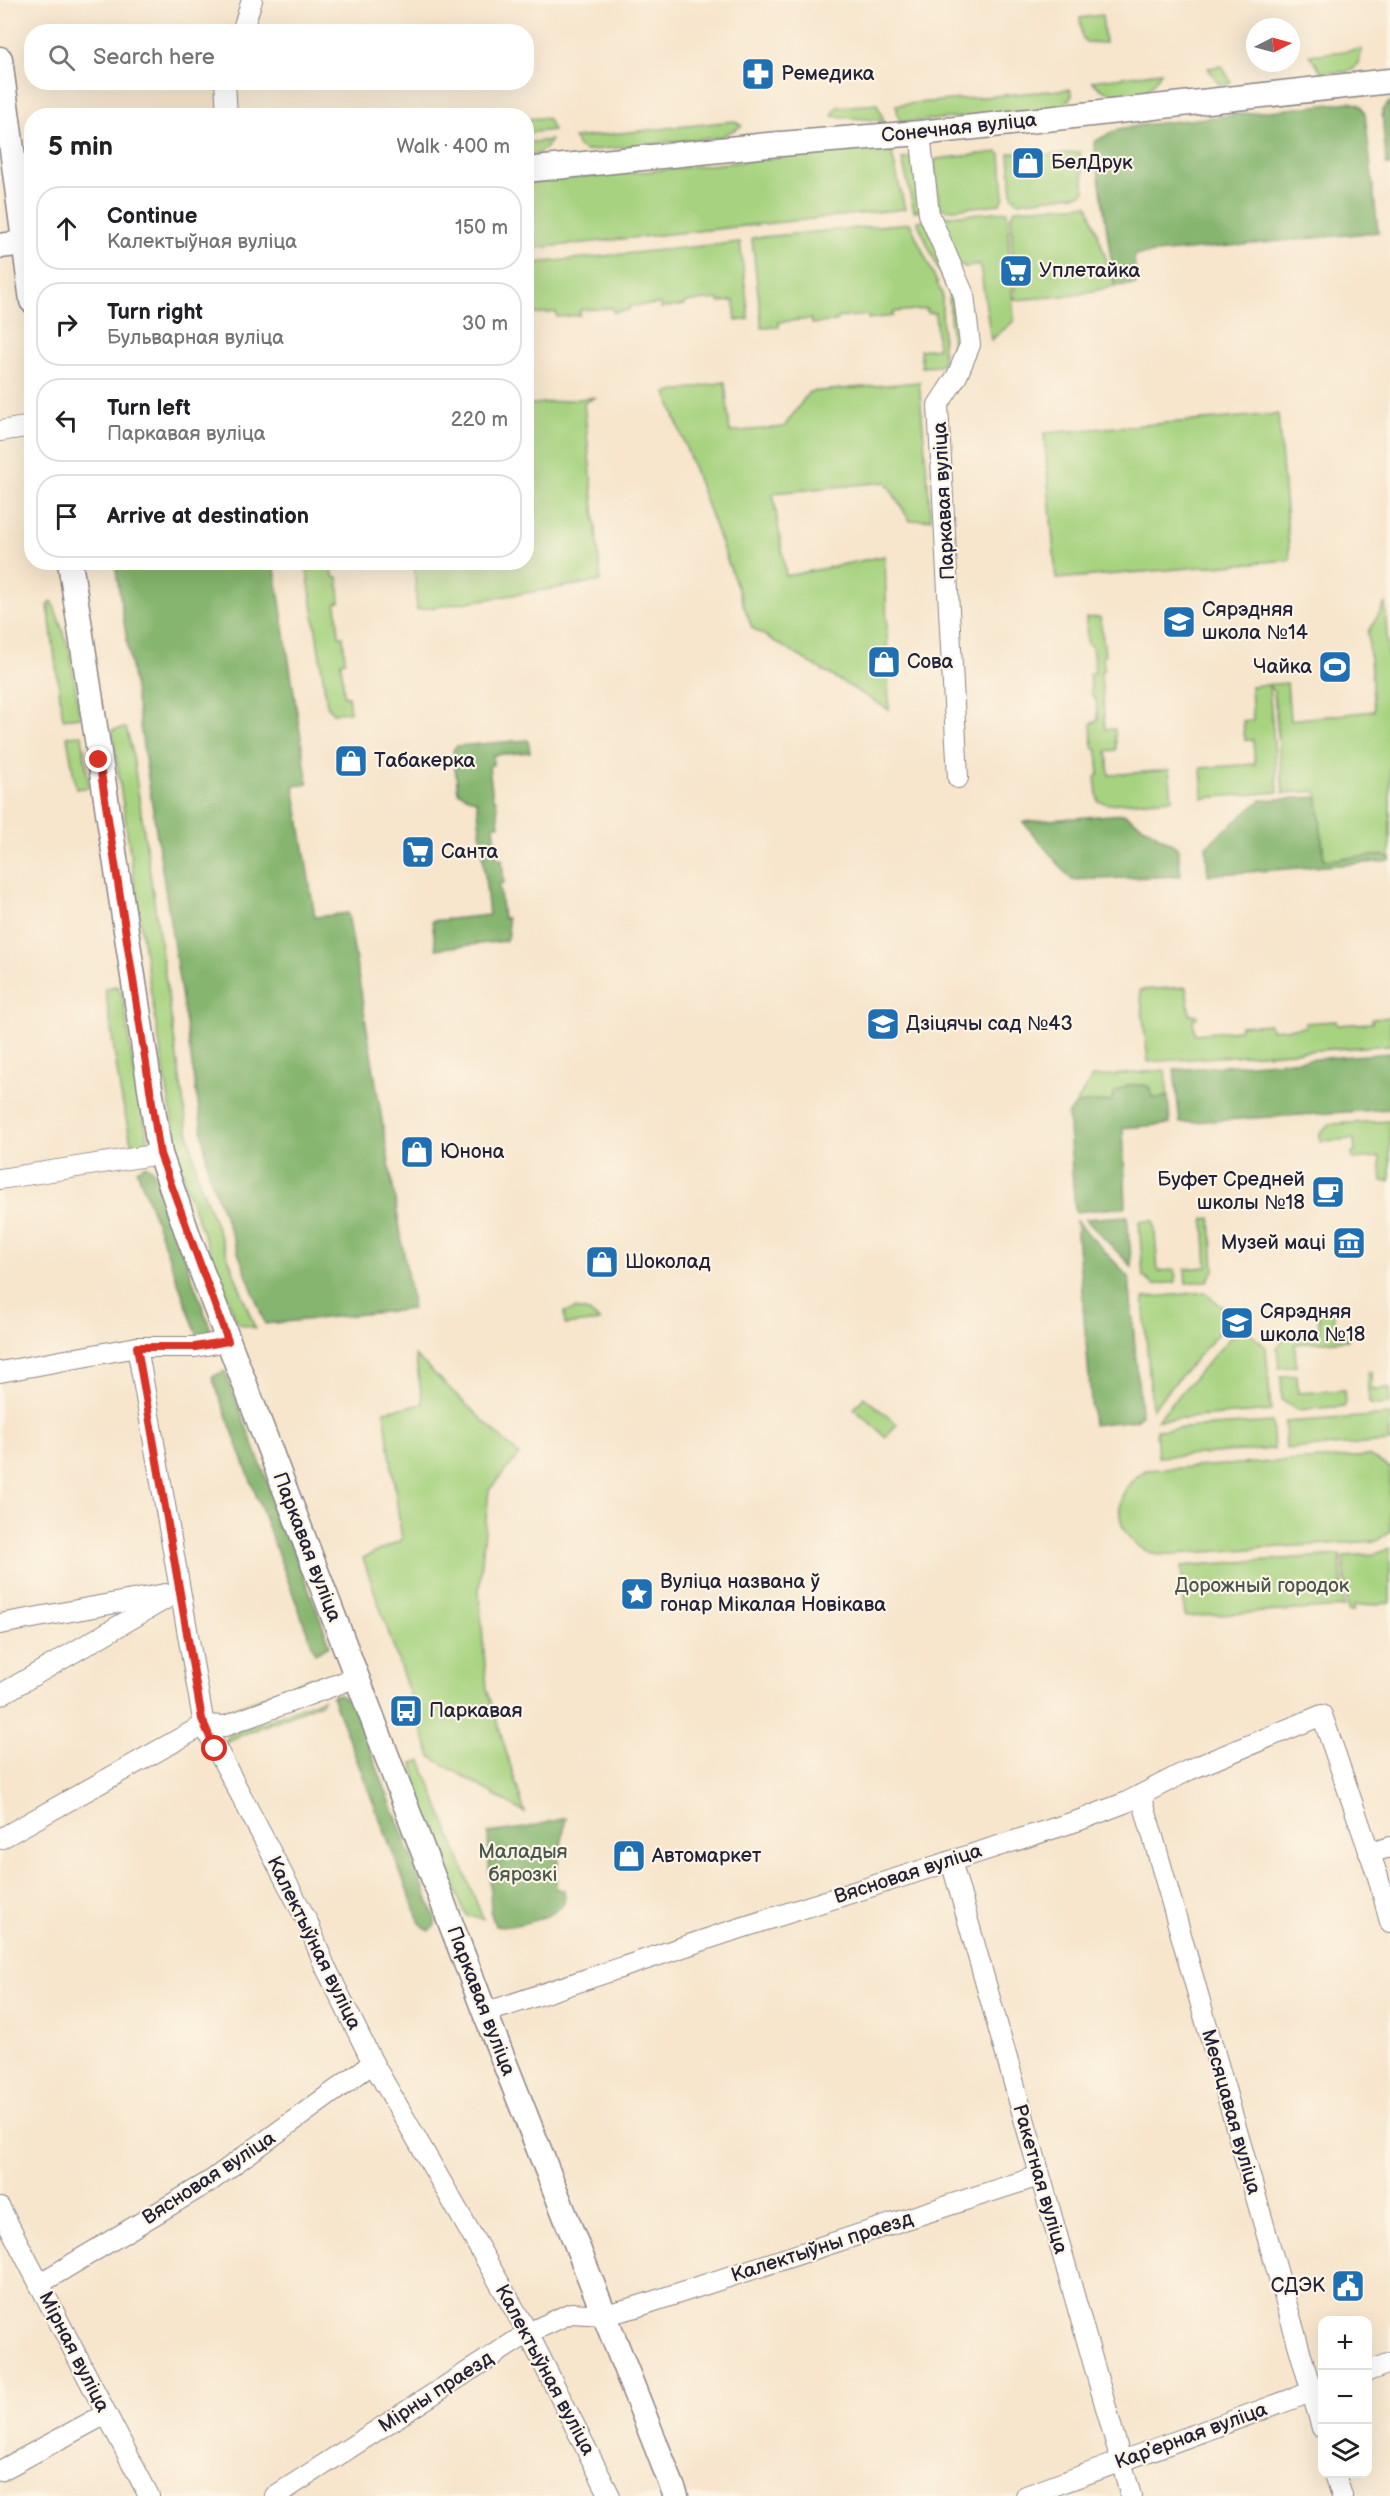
<!DOCTYPE html>
<html lang="en">
<head>
<meta charset="utf-8">
<style>
	:root { --surface:#fff; --page:#f6f6f6; --text:#202124; --muted:#757577; --line:#e0e0e0 }
	body { margin:0; font-family:"Balsamiq Sans",sans-serif; background:var(--page); color:var(--text) }
	.controls { position:absolute; right:18px; bottom:18px; display:grid; overflow:hidden; border-radius:12px; box-shadow:0 6px 24px #0002 }
	.controls button { width:54px; height:54px; display:grid; place-items:center; padding:0; border:0; border-bottom:2px solid var(--line); background:var(--surface); color:var(--text); font:30px sans-serif }
	.compass { position:absolute; left:1246px; top:18px; width:54px; height:54px; border-radius:50%; background:var(--surface); box-shadow:0 6px 24px #0002; rotate:84deg }
	.stop { position:absolute; width:18px; height:18px; margin:-14px; border:4px solid #d93025; border-radius:50%; background:#fff }
	.stop.end { background:#d93025; border-color:#fff; box-shadow:0 2px 6px #0008 }
	.list { margin:0; padding:0; list-style:none }
	h2 { display:flex; justify-content:space-between; align-items:center; height:78px; margin:0; padding:0 24px; font-size:26px }
	h2 small { font-size:20px; font-weight:400; color:var(--muted) }
	.list li { display:grid; grid-template-columns:39px 1fr auto; gap:18px; align-items:center; box-sizing:border-box; height:84px; margin:0 12px 12px; padding:0 12px; border:2px solid var(--line); border-radius:24px }
	.list b { display:block; font-size:22px; white-space:nowrap }
	.list p { margin:0; font-size:20px; white-space:nowrap; color:var(--muted) }
	.list em { font-size:20px; font-style:normal; color:var(--muted) }
	.icon { flex:none; width:33px; height:33px; fill:none; stroke:currentColor; stroke-width:2; stroke-linecap:round; stroke-linejoin:round }
	.map { position:relative; flex:none; width:1390px; height:2496px; overflow:hidden }
	.search { position:absolute; background:var(--surface); box-shadow:0 6px 24px #0002; left:24px; top:24px; width:510px; height:66px; display:flex; align-items:center; gap:15px; box-sizing:border-box; padding:0 21px; border-radius:24px; color:var(--muted); font-size:22px }
	.panel { position:absolute; background:var(--surface); box-shadow:0 6px 24px #0002; left:24px; top:108px; width:510px; height:462px; border-radius:24px }
	.map>svg:first-child { display:block }
	.green { fill:#a7d380; stroke:#647a5e; stroke-width:1.5 }
	.forest { fill:#85b56e; stroke:#546c54; stroke-width:1.5 }
	.lines { fill:none; stroke-linecap:round; stroke-linejoin:round }
	.minor-casing { stroke:#8c8484; stroke-width:22 }
	.tertiary-casing { stroke:#8c8484; stroke-width:27 }
	.minor { stroke:#fff; stroke-width:20 }
	.tertiary { stroke:#fff; stroke-width:24 }
	.route { stroke:#d93025; stroke-width:8 }
	.labels { text-anchor:middle; dominant-baseline:central; stroke-width:4.5; stroke-linejoin:round; paint-order:stroke }
	.poi-label { font-size:20px; fill:#22223b; stroke:#fcf5e5; text-anchor:start }
	.street-label { font-size:20px; fill:#22223b; stroke:#fcf5e5 }
	.park-label { font-size:20px; fill:#4a5750; stroke:#fcf5e5 }
</style>
</head>
<body>
<div class="map">
<svg width="1390" height="2496" viewBox="0 0 1390 2496">
	<rect width="100%" height="100%" fill="#fcf5e5"/>
	<filter id="ink" filterUnits="userSpaceOnUse"><feTurbulence type="fractalNoise" baseFrequency=".0167" numOctaves="2"/><feDisplacementMap in="SourceGraphic" scale="12" xChannelSelector="R" yChannelSelector="G"/><feConvolveMatrix kernelMatrix="1 2 1 2 8 2 1 2 1" color-interpolation-filters="sRGB"/></filter>
	<filter id="wash" filterUnits="userSpaceOnUse"><feTurbulence type="fractalNoise" baseFrequency=".008" numOctaves="4" result="noise"/><feDisplacementMap in="SourceGraphic" scale="24" xChannelSelector="R" yChannelSelector="G"/><feGaussianBlur stdDeviation="1.35" result="paint"/><feColorMatrix in="noise" values="0 0 0 0 0 0 0 0 0 0 0 0 0 0 0 0 0 1.4 0 .05"/><feComposite in="paint" operator="in"/></filter>
	<g filter="url(#wash)">
		<rect width="100%" height="100%" fill="#f7e5cc"/>
		<g class="green">
			<polygon points="1102,15 1105,43 1086,42 1082,37 1080,18"/>
			<path d="M 1362,49 C 1358,77 1346,72 1322,72 L 1309,55 Z"/>
			<polygon points="1222,66 1231,82 1228,84 1219,84 1208,68"/>
			<path d="M 1161,72 C 1157,78 1152,88 1146,91 C 1128,101 1104,95 1092,81 Z"/>
			<polygon points="1070,89 1072,96 1062,107 900,123 896,105"/>
			<polygon points="877,104 884,121 832,116 837,107"/>
			<polygon points="542,118 548,119 553,130 527,133 527,119"/>
			<polygon points="734,121 742,126 720,137 585,151 578,147 574,138"/>
			<path d="M 551,140 C 545,151 539,155 527,156 L 527,143 Z"/>
			<polygon points="890,146 905,209 527,249 527,181 651,171"/>
			<polygon points="998,152 1001,155 1004,197 1000,204 946,210 940,208 934,162 937,159"/>
			<polygon points="1030,152 1037,156 1080,152 1085,191 1081,194 1018,202 1012,195 1009,153"/>
			<polygon points="916,157 923,210 914,211 902,159"/>
			<polygon points="1088,205 1115,286 1076,295 1015,300 1011,215 1015,209"/>
			<polygon points="1007,211 1014,321 991,340 980,265 965,267 958,264 936,217"/>
			<polygon points="925,220 958,297 962,344 953,370 949,293 917,221"/>
			<polygon points="910,223 942,294 943,360 940,366 922,367 920,350 938,348 935,313 927,313 927,309 893,312 893,316 868,319 868,315 837,318 837,321 812,324 811,319 779,322 779,327 762,328 752,238"/>
			<polygon points="740,242 749,319 736,321 734,301 719,302 719,299 685,302 685,305 661,308 661,304 629,306 629,310 613,312 612,308 580,310 580,315 557,317 556,312 527,315 527,264"/>
			<polygon points="725,382 730,432 784,427 809,392 919,382 931,519 910,521 886,482 773,493 786,576 885,556 889,710 752,628 666,393"/>
			<polygon points="596,397 584,403 601,581 417,610 414,563 526,562 527,405"/>
			<polygon points="1278,414 1290,560 1056,579 1044,433"/>
			<polygon points="306,563 332,563 333,577 338,577 340,602 336,603 339,636 343,636 345,661 341,662 344,696 348,696 350,712 333,713 327,705"/>
			<polygon points="52,601 70,651 80,717 63,719 48,605"/>
			<polygon points="1385,604 1390,682 1390,858 1383,855 1324,861 1317,791 1283,793 1274,692 1269,686 1278,792 1203,798 1201,768 1255,764 1253,740 1245,740 1243,721 1253,720 1251,686 1287,683 1290,720 1374,711 1368,632"/>
			<polygon points="1100,617 1105,655 1103,655 1104,670 1101,671 1105,729 1115,729 1116,750 1107,751 1109,775 1169,770 1172,799 1108,804 1098,801 1095,777 1099,774 1097,750 1093,748 1091,724 1098,720 1096,699 1092,697 1089,675 1095,672 1092,646 1087,643 1086,618"/>
			<polygon points="126,728 132,750 187,1126 199,1181 255,1328 240,1324 236,1320 187,1191 179,1160 148,975 112,730"/>
			<polygon points="82,735 89,787 76,789 67,736"/>
			<polygon points="117,986 123,996 133,1066 149,1144 147,1146 137,1146 131,1142 120,1090 105,988"/>
			<polygon points="1186,987 1190,1015 1197,1015 1197,1018 1193,1019 1195,1034 1239,1030 1240,1026 1270,1024 1271,1030 1305,1027 1305,1023 1336,1021 1337,1025 1372,1023 1372,1019 1390,1017 1390,1045 1148,1062 1140,990"/>
			<path d="M 1165,1070 L 1168,1097 L 1152,1098 L 1151,1093 L 1144,1085 C 1128,1084 1118,1085 1111,1101 L 1076,1104 L 1092,1077 Z"/>
			<polygon points="1390,1121 1390,1181 1382,1181 1380,1157 1352,1159 1352,1153 1355,1152 1354,1139 1320,1141 1320,1133 1330,1124"/>
			<polygon points="1211,1218 1214,1270 1207,1281 1186,1283 1185,1269 1207,1267 1204,1219"/>
			<polygon points="1139,1221 1154,1221 1158,1271 1175,1270 1176,1282 1154,1285 1143,1276"/>
			<polygon points="1205,1292 1233,1316 1152,1409 1143,1298"/>
			<polygon points="1333,1306 1335,1336 1347,1335 1348,1340 1295,1344 1296,1366 1279,1368 1277,1348 1290,1334 1319,1332 1319,1313 1324,1308"/>
			<polygon points="576,1309 589,1312 600,1321 565,1325 564,1312"/>
			<polygon points="1241,1325 1266,1347 1271,1411 1157,1420"/>
			<polygon points="415,1355 519,1455 489,1490 479,1592 487,1689 525,1813 431,1757 363,1558 402,1540 384,1411 423,1404"/>
			<polygon points="1367,1372 1371,1372 1372,1389 1390,1388 1390,1404 1373,1405 1369,1403"/>
			<polygon points="1297,1375 1298,1393 1344,1390 1345,1406 1296,1410 1282,1400 1281,1376"/>
			<polygon points="864,1397 897,1424 886,1437 854,1409"/>
			<polygon points="1390,1415 1390,1442 1286,1449 1285,1422"/>
			<polygon points="1272,1422 1274,1449 1158,1457 1156,1430"/>
			<path d="M 1370,1456 L 1390,1468 L 1390,1532 L 1376,1541 L 1157,1555 C 1113,1542 1106,1493 1146,1470 Z"/>
			<polygon points="1390,1548 1390,1603 1354,1606 1354,1611 1348,1611 1343,1556 1375,1554"/>
			<polygon points="1340,1555 1344,1607 1185,1617 1181,1566"/>
			<polygon points="310,1678 317,1682 219,1718 220,1714"/>
			<polygon points="323,1699 321,1703 225,1742 229,1735"/>
			<polygon points="421,1761 483,1919 468,1916 463,1909 417,1795 413,1763"/>
		</g>
		<g class="forest">
			<polygon points="1350,102 1360,105 1365,114 1378,232 1134,255 1136,284 1115,286 1094,142 1114,131 1142,125"/>
			<polygon points="1390,102 1390,165 1386,165 1382,110"/>
			<polygon points="115,563 274,563 308,784 294,786 315,917 348,913 413,1309 265,1324 209,1175"/>
			<polygon points="528,740 530,752 493,755 493,765 489,766 493,799 496,799 499,825 494,825 497,859 502,859 504,883 499,884 503,918 507,918 509,935 505,941 436,949 432,921 489,915 477,801 458,792 453,750 457,746"/>
			<polygon points="1318,797 1324,860 1383,855 1390,858 1390,861 1208,875 1206,846 1261,800"/>
			<polygon points="1124,814 1178,848 1181,876 1072,880 1023,822"/>
			<polygon points="1390,1053 1390,1109 1180,1123 1174,1070"/>
			<polygon points="1128,1085 1144,1085 1150,1087 1152,1098 1168,1097 1170,1124 1123,1128 1126,1207 1075,1212 1068,1115 1076,1104 1111,1101 1115,1092"/>
			<polygon points="146,1165 153,1170 213,1336 199,1340 137,1170"/>
			<polygon points="1127,1216 1132,1267 1085,1219"/>
			<polygon points="1076,1221 1129,1277 1141,1415 1136,1420 1093,1425"/>
			<polygon points="225,1371 330,1645 315,1653 212,1377"/>
			<polygon points="339,1694 352,1703 435,1918 435,1925 429,1931 420,1923 332,1696"/>
			<path d="M 566,1818 L 556,1873 L 556,1889 L 564,1890 C 565,1895 566,1900 563,1904 C 555,1918 509,1929 495,1926 L 491,1913 L 488,1833 L 525,1828 Z"/>
		</g>
	</g>
	<g filter="url(#ink)">
		<g class="lines">
			<defs>
				<g id="minor">
					<polyline points="242,32 252,0"/>
					<polyline points="225,82 227,116"/>
					<polyline points="920,133 929,214 964,295 970,345 957,376 938,405 958,778"/>
					<polyline points="0,431 32,426"/>
					<polyline points="0,1179 160,1154"/>
					<polyline points="137,1347 204,1725 308,1923 324,1964 373,2063 528,2333 610,2496"/>
					<polyline points="0,1372 137,1347 195,1347 228,1341"/>
					<polyline points="0,1624 165,1594"/>
					<polyline points="0,1695 179,1591"/>
					<polyline points="1141,1795 1322,2428"/>
					<polyline points="0,1839 204,1725 225,1726 357,1677"/>
					<polyline points="1369,1853 1390,1847"/>
					<polyline points="951,1861 1131,2496"/>
					<polyline points="485,2013 722,1934 1080,1820 1127,1802 1189,1770 1322,1715 1378,1877 1390,1922"/>
					<polyline points="0,2208 149,2496"/>
					<polyline points="39,2284 212,2180 373,2063"/>
					<polyline points="1368,2371 1390,2363"/>
					<polyline points="0,2471 106,2414"/>
					<polyline points="1335,2474 1342,2496"/>
					<polyline points="275,2496 528,2333 571,2313 605,2315 636,2307 1039,2176"/>
					<polyline points="1026,2496 1322,2388"/>
				</g>
				<g id="tertiary">
					<polyline points="0,59 32,301"/>
					<polyline points="526,170 768,145 920,133 1390,81"/>
					<polyline points="0,246 32,242"/>
					<polyline points="70,562 160,1154 189,1238 485,2013 676,2496"/>
				</g>
			</defs>
			<use href="#minor" class="minor-casing"/>
			<use href="#tertiary" class="tertiary-casing"/>
			<use href="#minor" class="minor"/>
			<use href="#tertiary" class="tertiary"/>
		</g>
	</g>
	<g class="lines" filter="url(#ink)">
		<polyline class="route" points="99,760 160,1154 228,1341 195,1347 137,1347 202,1719 215,1749"/>
	</g>
	<defs>
		<symbol id="pharmacy-square" viewBox="-11 -11 22 22"><rect x="-9" y="-9" width="18" height="18" rx="4" fill="#1f6fb2" stroke="#fcf5e5"/><path d="M-2-6h4v4h4v4h-4v4h-4v-4h-4v-4h4Z" fill="#fff"/></symbol>
		<symbol id="shop-square" viewBox="-11 -11 22 22"><rect x="-9" y="-9" width="18" height="18" rx="4" fill="#1f6fb2" stroke="#fcf5e5"/><path d="M-5-2.5h2.3a2.7 3.5 0 0 1 5.4 0H5L5.5 6h-11ZM-1.5-2.5h3a1.5 2.3 0 0 0-3 0Z" fill="#fff"/></symbol>
		<symbol id="supermarket-square" viewBox="-11 -11 22 22"><rect x="-9" y="-9" width="18" height="18" rx="4" fill="#1f6fb2" stroke="#fcf5e5"/><path d="M-6-5.5h2.5l.6 2H6L4.5 2H-2.5L-4.4-4H-6ZM-1.5 3.2a1.3 1.3 0 1 0 .1 0ZM3 3.2a1.3 1.3 0 1 0 .1 0Z" fill="#fff"/></symbol>
		<symbol id="school-square" viewBox="-11 -11 22 22"><rect x="-9" y="-9" width="18" height="18" rx="4" fill="#1f6fb2" stroke="#fcf5e5"/><path d="M0-5L7-2L0 1L-7-2ZM-4 1L0 2.5L4 1V4Q0 6-4 4Z" fill="#fff"/></symbol>
		<symbol id="stadium-square" viewBox="-11 -11 22 22"><rect x="-9" y="-9" width="18" height="18" rx="4" fill="#1f6fb2" stroke="#fcf5e5"/><path d="M0-5a6.5 5 0 1 0 0 10a6.5 5 0 1 0 0-10ZM-3.5-1.8h7v3.6h-7Z" fill="#fff"/></symbol>
		<symbol id="cafe-square" viewBox="-11 -11 22 22"><rect x="-9" y="-9" width="18" height="18" rx="4" fill="#1f6fb2" stroke="#fcf5e5"/><path d="M-5.5-4.5H6V0H3Q3 3.5 0 3.5H-2.5Q-5.5 3.5-5.5 0ZM3-3.2v2h1.7v-2ZM-6 4.5H4V6H-6Z" fill="#fff"/></symbol>
		<symbol id="museum-square" viewBox="-11 -11 22 22"><rect x="-9" y="-9" width="18" height="18" rx="4" fill="#1f6fb2" stroke="#fcf5e5"/><path d="M0-6L6-3V-2H-6V-3ZM-5-1h2V3h-2ZM-1-1h2V3h-2ZM3-1h2V3H3ZM-6 4H6V6H-6Z" fill="#fff"/></symbol>
		<symbol id="sight-square" viewBox="-11 -11 22 22"><rect x="-9" y="-9" width="18" height="18" rx="4" fill="#1f6fb2" stroke="#fcf5e5"/><path d="M0-6L1.8-2.2L6-1.7L2.9 1.2L3.7 5.4L0 3.3L-3.7 5.4L-2.9 1.2L-6-1.7L-1.8-2.2Z" fill="#fff"/></symbol>
		<symbol id="bus-square" viewBox="-11 -11 22 22"><rect x="-9" y="-9" width="18" height="18" rx="4" fill="#1f6fb2" stroke="#fcf5e5"/><path d="M-5-6H5V4H4V6H2V4H-2V6H-4V4H-5ZM-3.5-4V0h7V-4ZM-3.5 1.2v1.5H-2V1.2ZM2 1.2v1.5H3.5V1.2Z" fill="#fff"/></symbol>
		<symbol id="civic-square" viewBox="-11 -11 22 22"><rect x="-9" y="-9" width="18" height="18" rx="4" fill="#1f6fb2" stroke="#fcf5e5"/><path d="M-.6-6.5H3V-4.5H.6V-3L4-1V1h2V6H-6V1h2V-1L-.6-3ZM-1.2 2.5V6h2.4V2.5Z" fill="#fff"/></symbol>
	</defs>
	<g fill-rule="evenodd">
		<use href="#pharmacy-square" x="739" y="55" width="38" height="38"/>
		<use href="#shop-square" x="1009" y="144" width="38" height="38"/>
		<use href="#supermarket-square" x="997" y="252" width="38" height="38"/>
		<use href="#school-square" x="1160" y="603" width="38" height="38"/>
		<use href="#shop-square" x="865" y="643" width="38" height="38"/>
		<use href="#stadium-square" x="1316" y="648" width="38" height="38"/>
		<use href="#shop-square" x="332" y="742" width="38" height="38"/>
		<use href="#supermarket-square" x="399" y="833" width="38" height="38"/>
		<use href="#school-square" x="864" y="1005" width="38" height="38"/>
		<use href="#shop-square" x="398" y="1133" width="38" height="38"/>
		<use href="#cafe-square" x="1309" y="1173" width="38" height="38"/>
		<use href="#museum-square" x="1330" y="1224" width="38" height="38"/>
		<use href="#shop-square" x="583" y="1243" width="38" height="38"/>
		<use href="#school-square" x="1218" y="1304" width="38" height="38"/>
		<use href="#sight-square" x="618" y="1575" width="38" height="38"/>
		<use href="#bus-square" x="387" y="1692" width="38" height="38"/>
		<use href="#shop-square" x="610" y="1837" width="38" height="38"/>
		<use href="#civic-square" x="1329" y="2267" width="38" height="38"/>
	</g>
	<g class="labels">
		<g class="poi-label">
			<text x="781" y="74">Ремедика</text>
			<text x="1051" y="163">БелДрук</text>
			<text x="1039" y="271">Уплетайка</text>
			<text x="1202" y="610">Сярэдняя<tspan x="1202" dy="23">школа №14</tspan></text>
			<text x="907" y="662">Сова</text>
			<text x="1312" y="667" text-anchor="end">Чайка</text>
			<text x="374" y="761">Табакерка</text>
			<text x="441" y="852">Санта</text>
			<text x="906" y="1024">Дзіцячы сад №43</text>
			<text x="440" y="1152">Юнона</text>
			<text x="1305" y="1180" text-anchor="end">Буфет Средней<tspan x="1305" dy="23">школы №18</tspan></text>
			<text x="1326" y="1243" text-anchor="end">Музей маці</text>
			<text x="625" y="1262">Шоколад</text>
			<text x="1260" y="1312">Сярэдняя<tspan x="1260" dy="23">школа №18</tspan></text>
			<text x="660" y="1582">Вуліца названа ў<tspan x="660" dy="23">гонар Мікалая Новікава</tspan></text>
			<text x="429" y="1711">Паркавая</text>
			<text x="652" y="1856">Автомаркет</text>
			<text x="1325" y="2286" text-anchor="end">СДЭК</text>
		</g>
		<g class="street-label">
			<text transform="translate(959 128) rotate(-6)">Сонечная вуліца</text>
			<text transform="translate(944 501) rotate(-93)">Паркавая вуліца</text>
			<text transform="translate(307 1547) rotate(69)">Паркавая вуліца</text>
			<text transform="translate(908 1874) rotate(-18)">Вясновая вуліца</text>
			<text transform="translate(314 1943) rotate(64)">Калектыўная вуліца</text>
			<text transform="translate(481 2001) rotate(69)">Паркавая вуліца</text>
			<text transform="translate(1231 2112) rotate(74)">Месяцавая вуліца</text>
			<text transform="translate(209 2178) rotate(-33)">Вясновая вуліца</text>
			<text transform="translate(1040 2179) rotate(74)">Ракетная вуліца</text>
			<text transform="translate(822 2247) rotate(-18)">Калектыўны праезд</text>
			<text transform="translate(74 2352) rotate(63)">Мірная вуліца</text>
			<text transform="translate(545 2370) rotate(62)">Калектыўная вуліца</text>
			<text transform="translate(436 2392) rotate(-33)">Мірны праезд</text>
			<text transform="translate(1191 2436) rotate(-20)">Карʼерная вуліца</text>
		</g>
		<g class="park-label">
			<text x="1262" y="1586">Дорожный городок</text>
			<text x="523" y="1852">Маладыя<tspan x="523" dy="23">бярозкі</tspan></text>
		</g>
	</g>
</svg>
<div class="controls">
<button>+</button>
<button>−</button>
<button><svg class="icon" aria-label="layers" viewBox="0 0 24 24"><path d="M12 4l9 5-9 5-9-5zM3 14l9 5 9-5"/></svg></button>
</div>
<svg class="compass" viewBox="-18 -18 36 36"><path d="M0-13l5 13h-10z" fill="#e53935"/><path d="M0 13l5-13h-10z" fill="#757577"/></svg>
<div class="stop" style="left:215px;top:1749px"></div>
<div class="stop end" style="left:99px;top:760px"></div>
<div class="search"><svg class="icon" aria-label="search" viewBox="0 0 24 24"><circle cx="10" cy="10" r="6"/><path d="M15 15l6 6"/></svg>Search here</div>
<section class="panel">
<h2>5 min<small>Walk · 400 m</small></h2>
<ul class="list">
<li><svg class="icon" aria-label="ahead" viewBox="0 0 24 24"><path d="M12 20V5M6 11l6-6 6 6"/></svg><div><b>Continue</b><p>Калектыўная вуліца</p></div><em>150 m</em></li>
<li><svg class="icon" aria-label="right" viewBox="0 0 24 24"><path d="M7 20v-9h11M14 6l5 5-5 5"/></svg><div><b>Turn right</b><p>Бульварная вуліца</p></div><em>30 m</em></li>
<li><svg class="icon" aria-label="left" viewBox="0 0 24 24"><path d="M17 20v-9H6M10 6l-5 5 5 5"/></svg><div><b>Turn left</b><p>Паркавая вуліца</p></div><em>220 m</em></li>
<li><svg class="icon" aria-label="arrive" viewBox="0 0 24 24"><path d="M6 21V4h12l-3 4 3 4H6"/></svg><div><b>Arrive at destination</b></div></li>
</ul>
</section>
</div>
</body>
</html>
